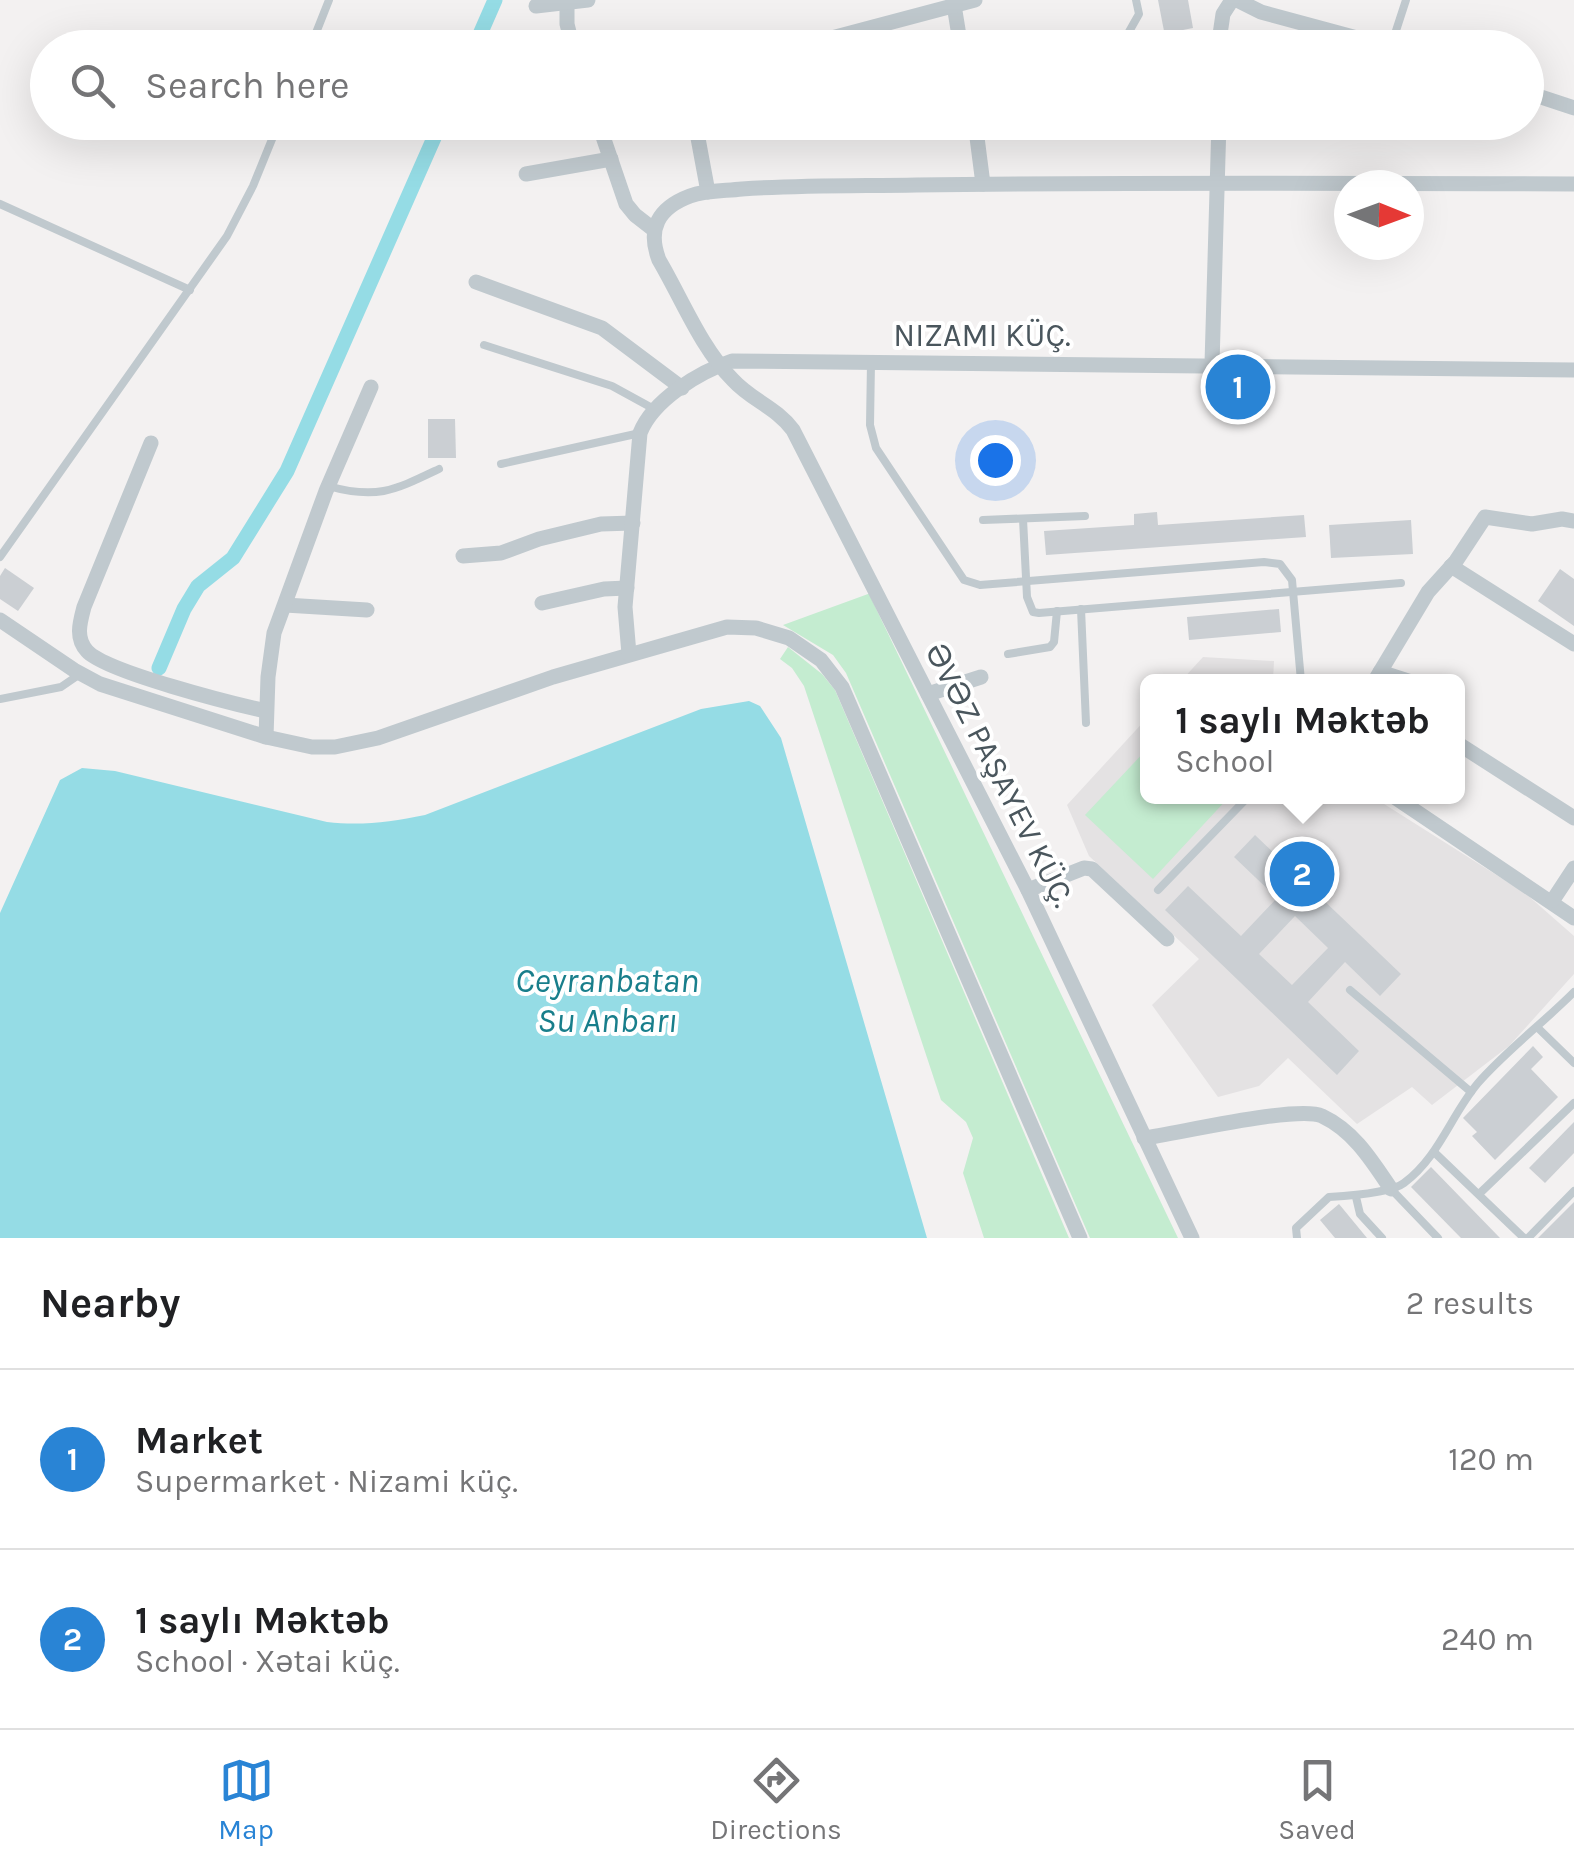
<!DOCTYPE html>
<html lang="en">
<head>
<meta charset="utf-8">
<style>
	:root { --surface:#fff; --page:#f2f2f2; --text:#202124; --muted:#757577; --line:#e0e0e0; --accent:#2984d5 }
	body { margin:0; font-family:Karla,sans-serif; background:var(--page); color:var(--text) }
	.compass { position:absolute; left:1334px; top:170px; width:90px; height:90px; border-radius:50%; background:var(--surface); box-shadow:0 10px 40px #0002; rotate:91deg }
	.you { position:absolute; left:995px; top:460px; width:35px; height:35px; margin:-25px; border:8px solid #fff; border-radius:50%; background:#1a73e8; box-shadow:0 0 0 15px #1a73e833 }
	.badge { display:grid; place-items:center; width:65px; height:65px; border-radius:50%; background:var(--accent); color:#fff; font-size:32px; font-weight:700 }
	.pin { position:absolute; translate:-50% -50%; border:5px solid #fff; box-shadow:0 2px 10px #0006 }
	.popup { position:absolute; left:1140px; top:674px; width:325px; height:130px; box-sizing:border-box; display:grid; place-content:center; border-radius:15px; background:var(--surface); filter:drop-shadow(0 2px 8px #0005); font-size:32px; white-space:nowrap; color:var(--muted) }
	.popup b { font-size:38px; color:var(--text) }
	.popup::after { content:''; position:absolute; left:50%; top:100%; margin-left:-20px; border:20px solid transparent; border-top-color:var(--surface) }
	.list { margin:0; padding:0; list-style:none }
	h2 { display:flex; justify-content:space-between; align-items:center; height:130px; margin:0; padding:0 40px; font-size:42px }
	h2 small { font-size:32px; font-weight:400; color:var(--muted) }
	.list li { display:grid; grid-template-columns:65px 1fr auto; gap:30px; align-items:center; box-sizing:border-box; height:180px; padding:0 40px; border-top:2px solid var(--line) }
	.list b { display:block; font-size:38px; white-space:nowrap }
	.list p { margin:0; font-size:32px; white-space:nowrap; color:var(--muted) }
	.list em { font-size:32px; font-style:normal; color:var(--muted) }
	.icon { flex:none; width:55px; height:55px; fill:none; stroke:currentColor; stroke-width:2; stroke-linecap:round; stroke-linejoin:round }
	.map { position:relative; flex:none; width:1574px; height:1238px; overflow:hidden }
	.search { position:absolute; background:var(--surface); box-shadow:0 10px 40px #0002; left:30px; right:30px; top:30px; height:110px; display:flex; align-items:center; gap:25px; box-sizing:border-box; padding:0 35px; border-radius:55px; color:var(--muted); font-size:38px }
	.sheet { height:490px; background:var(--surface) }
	nav { display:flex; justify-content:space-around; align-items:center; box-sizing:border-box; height:140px; border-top:2px solid var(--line); background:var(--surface); font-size:28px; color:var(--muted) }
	nav a { display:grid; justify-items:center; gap:5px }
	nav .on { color:var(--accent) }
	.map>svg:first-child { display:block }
	.education { fill:#e4e2e3 }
	.green { fill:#c4ecd0 }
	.water { fill:#95dce5 }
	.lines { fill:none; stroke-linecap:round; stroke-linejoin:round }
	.canal { stroke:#95dce5; stroke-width:15 }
	.building { fill:#cbcfd3; fill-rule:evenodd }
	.lane { stroke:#c0c9ce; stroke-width:8 }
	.street { stroke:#c0c9ce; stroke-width:15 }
	.labels { text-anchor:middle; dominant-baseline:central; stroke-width:8; stroke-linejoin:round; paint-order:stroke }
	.street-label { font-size:32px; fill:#4a565d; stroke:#fff }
	.water-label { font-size:35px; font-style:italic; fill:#187e8b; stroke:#fff }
</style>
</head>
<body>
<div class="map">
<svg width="1574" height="1238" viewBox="0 0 1574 1238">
	<rect width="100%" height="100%" fill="#f3f1f1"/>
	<g class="education">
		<polygon points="1203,657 1274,661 1273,681 1181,681"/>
		<polygon points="1147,718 1147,796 1373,797 1525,893 1574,936 1574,974 1509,1046 1432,1105 1412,1087 1357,1124 1288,1058 1259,1086 1218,1097 1152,1005 1199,959 1089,856 1067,805"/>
	</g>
	<g class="green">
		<polygon points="868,594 869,594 1178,1238 1090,1238 846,673 833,655 783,625"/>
		<polygon points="788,647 822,674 835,690 1069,1238 984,1238 963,1173 973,1138 966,1122 941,1100 804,686 792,668 780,659"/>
		<polygon points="1147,749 1147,796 1229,797 1153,879 1085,815"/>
	</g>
	<path class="water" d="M 749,701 L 760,706 L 781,738 L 927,1238 L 0,1238 L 0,913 L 60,780 L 82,768 L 115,771 L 327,822 C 361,826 391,822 425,815 L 701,709 Z"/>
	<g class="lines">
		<g class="canal">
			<polyline points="474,48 495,0"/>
			<polyline points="159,668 184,609 198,586 233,558 287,471 441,122"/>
		</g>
	</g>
	<g class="building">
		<polygon points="1158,0 1188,0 1193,28 1168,33 1171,48 1138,48 1136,36 1164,31"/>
		<polygon points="428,419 455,419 456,458 428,458"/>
		<polygon points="1157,512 1158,525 1304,515 1306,537 1046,555 1044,531 1134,525 1134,514"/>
		<polygon points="1411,520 1413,554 1331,558 1329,525"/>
		<polygon points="5,568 34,588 18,611 0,599 0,576"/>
		<polygon points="1560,569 1574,579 1574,626 1538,601"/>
		<polygon points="1279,609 1281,632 1189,640 1187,617"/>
		<path d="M 1255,835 L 1401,974 L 1380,996 L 1345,962 L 1308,1002 L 1359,1051 L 1337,1075 L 1165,910 L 1188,886 L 1241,936 L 1277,898 L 1234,857 ZM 1295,916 L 1328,948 L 1292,985 L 1259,954 Z"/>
		<polygon points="1533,1046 1543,1057 1531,1069 1558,1097 1495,1160 1472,1136 1477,1132 1463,1118"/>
		<polygon points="1574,1122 1574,1153 1545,1183 1529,1168"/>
		<polygon points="1431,1167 1500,1238 1461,1238 1411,1187"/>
		<polygon points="1574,1202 1574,1238 1538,1238"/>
		<polygon points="1339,1204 1367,1238 1335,1238 1320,1220"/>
	</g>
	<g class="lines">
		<g class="lane">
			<polyline points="1391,46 1406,0"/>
			<polyline points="310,48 329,0"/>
			<polyline points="1123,48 1126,37 1139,14 1136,0"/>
			<polyline points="0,204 190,290"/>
			<polyline points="484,345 612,386 654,409"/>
			<polyline points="871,362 870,425 876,448 964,580 980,585 1264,562 1280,564 1292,580 1301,681"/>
			<polyline points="501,464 640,433"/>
			<path d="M 328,486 C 377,500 395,490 439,469"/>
			<polyline points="1023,519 1027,597 1033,612 1039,613 1401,583"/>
			<polyline points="983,520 1085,516"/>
			<polyline points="0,557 227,236 253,186 279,122"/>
			<polyline points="1081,609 1086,723"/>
			<polyline points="1008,654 1050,647 1054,642 1057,611"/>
			<polyline points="0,699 61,687 80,674"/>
			<polyline points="1158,890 1249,796"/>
			<polyline points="1350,990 1471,1092"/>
			<polyline points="1538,1028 1574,1063"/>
			<polyline points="1434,1152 1524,1238"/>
			<polyline points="1391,1189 1438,1238"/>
			<polyline points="1479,1194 1574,1103"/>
			<polyline points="1356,1197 1360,1214 1382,1238"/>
			<path d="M 1297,1238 L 1296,1228 L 1329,1197 C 1346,1196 1391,1193 1404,1183 C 1439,1157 1451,1115 1478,1083 C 1506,1051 1543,1023 1574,992"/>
			<polyline points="1528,1238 1574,1191"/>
		</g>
		<g class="street">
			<polyline points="567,0 567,24 573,48"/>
			<polyline points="1237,0 1261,12 1394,48"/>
			<polyline points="954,5 961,48"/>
			<polyline points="536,6 588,0"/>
			<polyline points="794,48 975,0"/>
			<polyline points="1218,48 1223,14 1232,0"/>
			<polyline points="1526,92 1574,108"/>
			<polyline points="598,122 626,204 635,215 653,229"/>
			<polyline points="695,122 708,192"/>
			<polyline points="975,122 983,184"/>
			<polyline points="526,174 611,159"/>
			<polyline points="476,282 602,328 682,388"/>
			<polyline points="1212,364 1219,122"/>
			<path d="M 151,443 L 84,607 C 80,622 75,638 87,651 C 106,672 234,704 266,711"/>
			<polyline points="463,556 501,553 539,539 601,524 633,523"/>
			<polyline points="1451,566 1574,644"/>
			<polyline points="542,603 604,589 627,588"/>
			<polyline points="285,605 367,610"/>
			<polyline points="0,620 74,670 100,684 266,737 312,747 335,747 378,738 553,677 727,627 756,628 789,638 821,660 842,687 1080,1238"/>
			<path d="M 629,654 L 625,607 L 640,433 C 653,400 699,372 732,361 L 1574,370"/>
			<polyline points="1380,672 1411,682"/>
			<polyline points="1374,682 1428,592 1456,561 1485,517 1532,524 1562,519 1574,521"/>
			<polyline points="928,694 981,677"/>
			<polyline points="266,737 268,677 274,633 326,491 371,387"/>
			<polyline points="1457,743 1574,818"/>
			<polyline points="1393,796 1574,918"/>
			<polyline points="1028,890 1084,868 1092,869 1167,939"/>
			<polyline points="1553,900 1574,868"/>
			<path d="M 1144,1138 C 1176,1134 1297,1105 1322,1116 C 1354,1131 1372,1161 1391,1189"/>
			<path d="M 1192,1238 L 1028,890 L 793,430 C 776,407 751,400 733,380 C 701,348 682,299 659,260 C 647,229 658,208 690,196 C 706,190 725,191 742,189 C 800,185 858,186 916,185 C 1135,182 1355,183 1574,184"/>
		</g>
	</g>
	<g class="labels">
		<g class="street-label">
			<text x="982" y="335">NIZAMI KÜÇ.</text>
			<text transform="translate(1000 775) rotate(63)">ƏVƏZ PAŞAYEV KÜÇ.</text>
		</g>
		<g class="water-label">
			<text x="607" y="980">Ceyranbatan<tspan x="607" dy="40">Su Anbarı</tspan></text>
		</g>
	</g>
</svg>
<svg class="compass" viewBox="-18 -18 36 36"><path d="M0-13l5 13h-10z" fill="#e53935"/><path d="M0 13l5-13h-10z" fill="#757577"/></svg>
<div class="you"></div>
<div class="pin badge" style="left:1238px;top:387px">1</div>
<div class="pin badge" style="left:1302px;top:874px">2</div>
<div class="popup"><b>1 saylı Məktəb</b>School</div>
<div class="search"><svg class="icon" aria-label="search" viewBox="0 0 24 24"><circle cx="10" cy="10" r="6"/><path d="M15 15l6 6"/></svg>Search here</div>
</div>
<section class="sheet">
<h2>Nearby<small>2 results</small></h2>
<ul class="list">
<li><span class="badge">1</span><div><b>Market</b><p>Supermarket · Nizami küç.</p></div><em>120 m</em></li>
<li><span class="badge">2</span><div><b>1 saylı Məktəb</b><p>School · Xətai küç.</p></div><em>240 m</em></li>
</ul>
</section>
<nav>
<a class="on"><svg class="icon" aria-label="map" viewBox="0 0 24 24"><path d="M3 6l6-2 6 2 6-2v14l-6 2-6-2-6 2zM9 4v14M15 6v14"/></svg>Map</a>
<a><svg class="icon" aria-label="directions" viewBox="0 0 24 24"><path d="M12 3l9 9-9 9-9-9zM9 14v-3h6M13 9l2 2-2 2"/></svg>Directions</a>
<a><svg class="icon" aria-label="saved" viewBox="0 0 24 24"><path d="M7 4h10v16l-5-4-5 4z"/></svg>Saved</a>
</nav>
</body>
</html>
